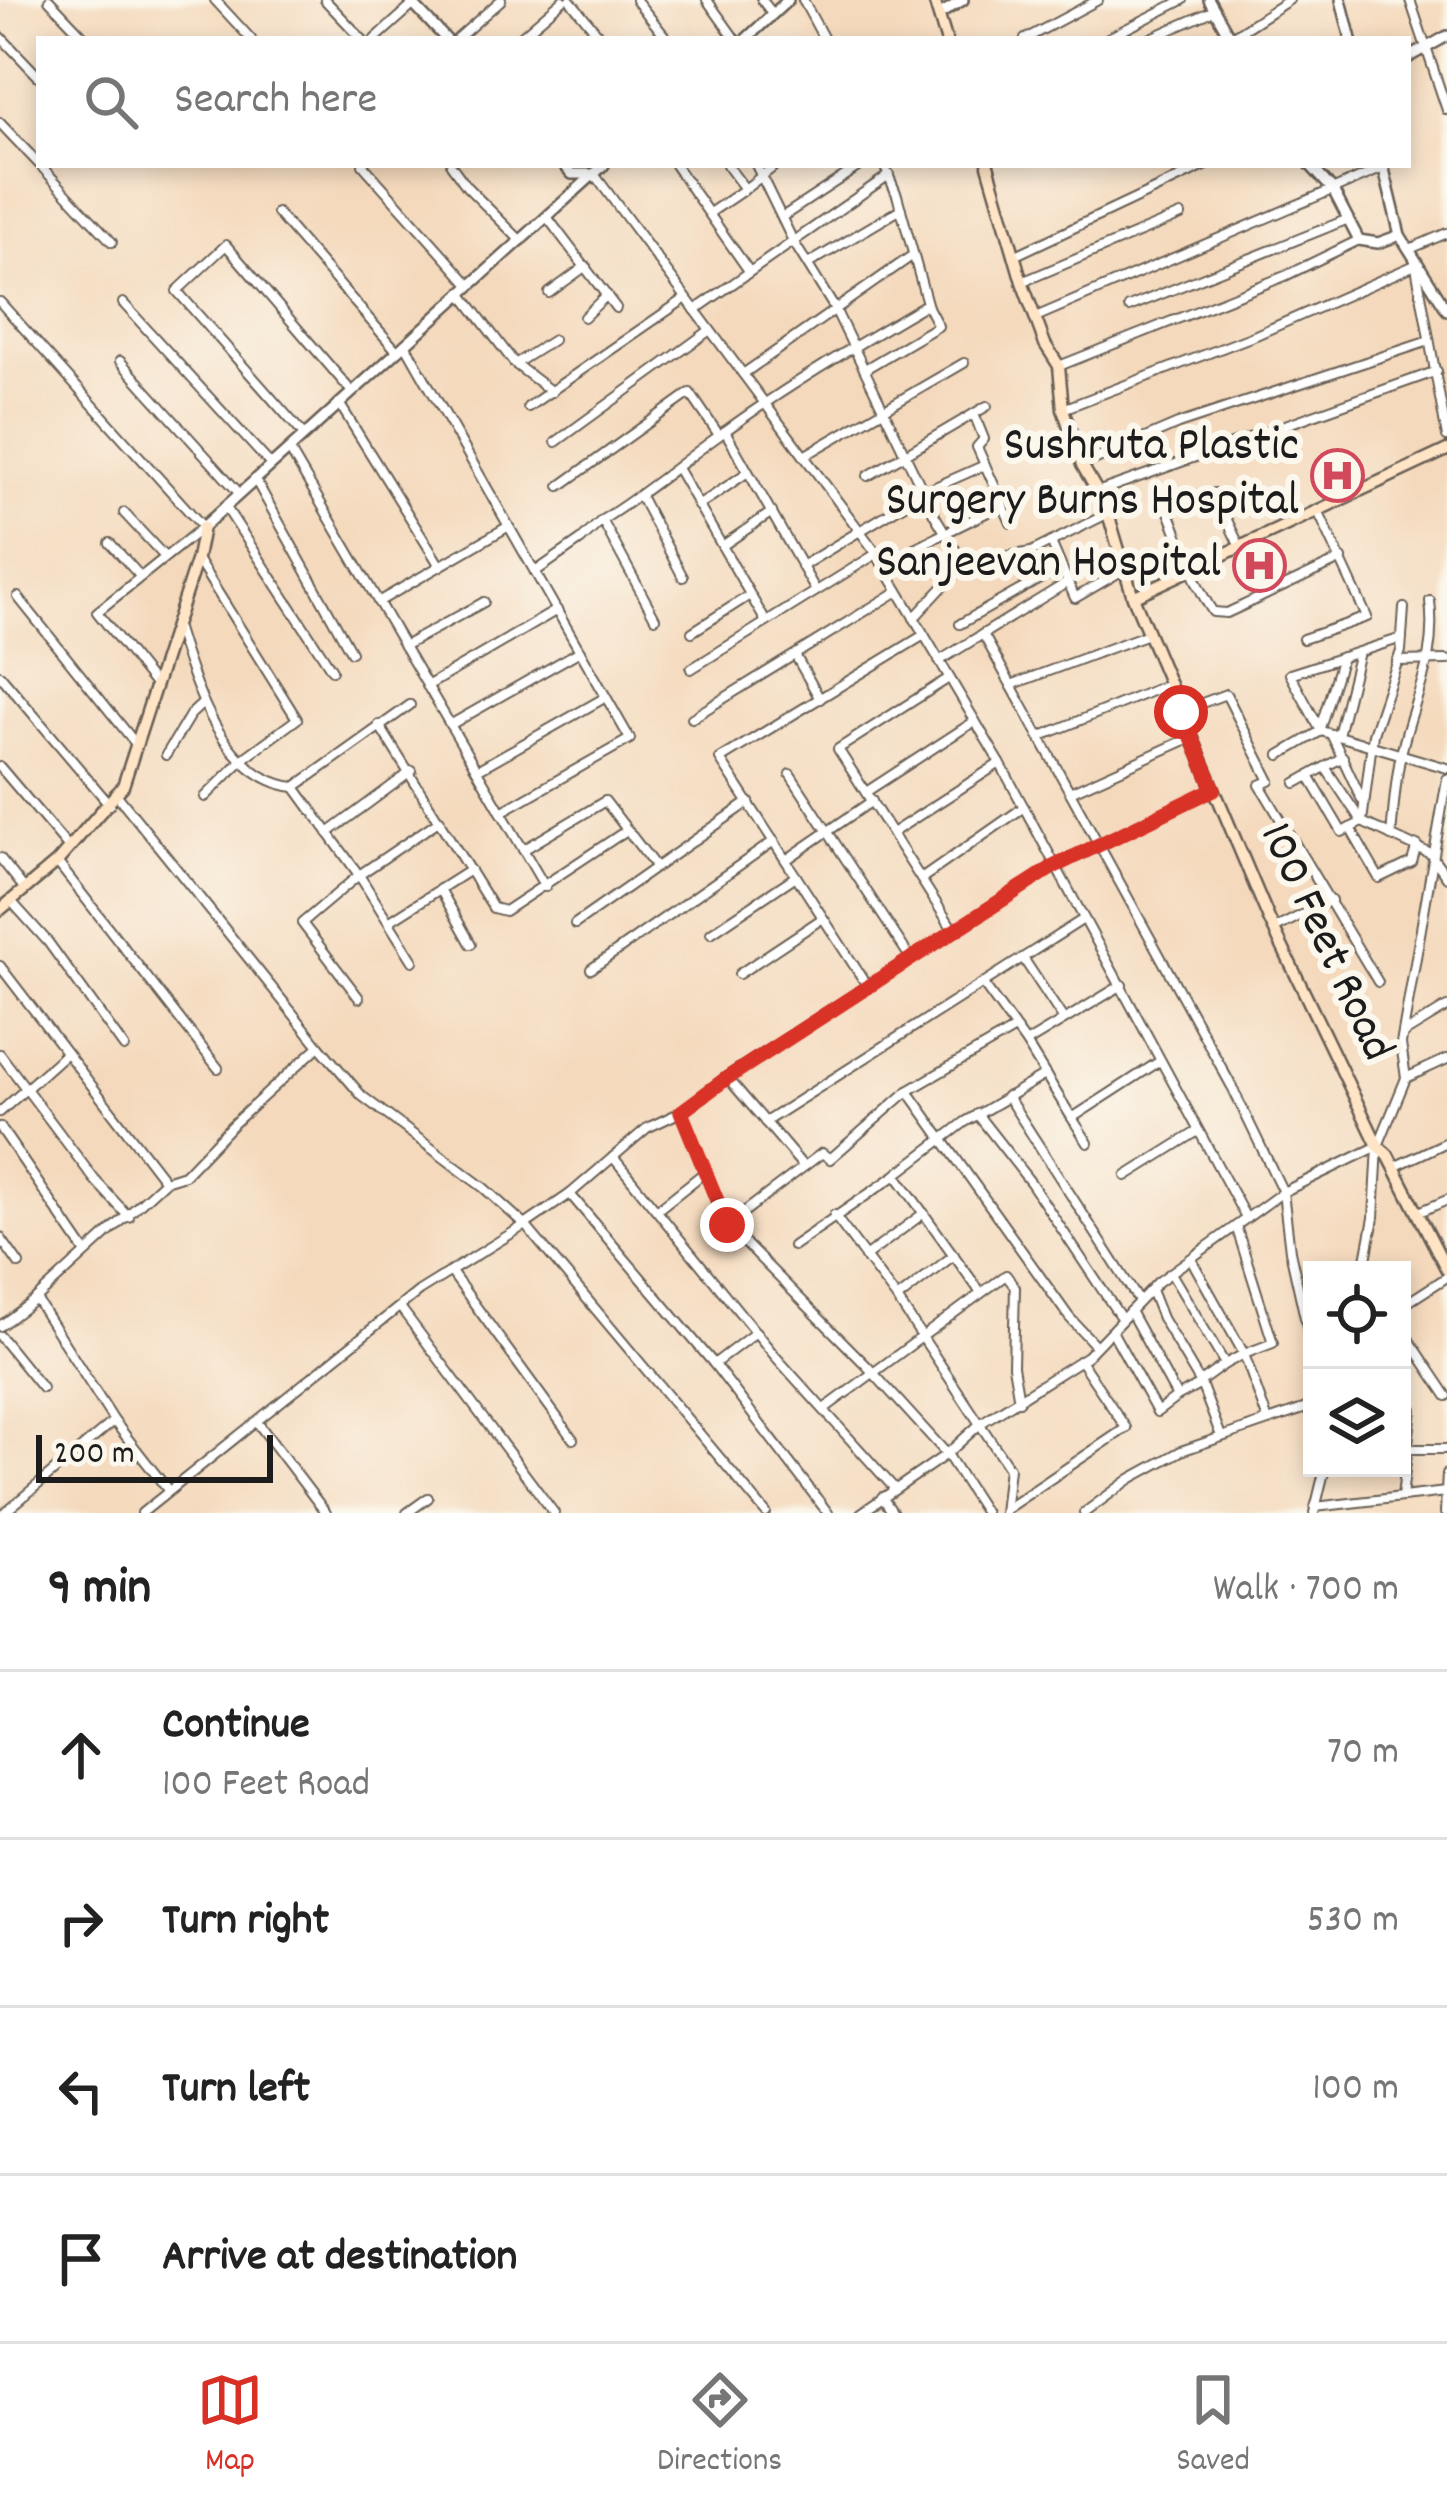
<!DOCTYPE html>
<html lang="en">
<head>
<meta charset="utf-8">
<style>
	:root { --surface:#fff; --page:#f2f2f2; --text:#222; --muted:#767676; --line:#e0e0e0; --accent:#d93025 }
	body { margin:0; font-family:Dekko,sans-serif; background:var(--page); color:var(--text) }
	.controls { position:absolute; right:36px; bottom:36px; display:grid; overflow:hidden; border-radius:0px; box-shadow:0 6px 18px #0003 }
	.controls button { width:108px; height:108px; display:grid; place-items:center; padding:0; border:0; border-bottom:3px solid var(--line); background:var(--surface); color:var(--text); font:60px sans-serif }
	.scale { position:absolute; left:36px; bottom:30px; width:237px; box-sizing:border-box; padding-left:12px; border:6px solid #1c1c1c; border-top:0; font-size:33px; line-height:42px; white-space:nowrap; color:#1c1c1c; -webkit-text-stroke:9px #fbf7ec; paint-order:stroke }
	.stop { position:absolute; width:36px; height:36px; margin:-27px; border:9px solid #d93025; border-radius:50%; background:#fff }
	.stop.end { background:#d93025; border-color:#fff; box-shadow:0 3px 12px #0008 }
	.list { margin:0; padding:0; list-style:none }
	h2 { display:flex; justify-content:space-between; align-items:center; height:156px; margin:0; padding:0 48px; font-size:51px }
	h2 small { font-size:39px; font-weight:400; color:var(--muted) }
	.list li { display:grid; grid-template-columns:78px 1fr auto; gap:36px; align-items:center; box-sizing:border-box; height:168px; padding:0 48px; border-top:3px solid var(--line) }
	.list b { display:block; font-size:45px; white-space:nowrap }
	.list p { margin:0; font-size:39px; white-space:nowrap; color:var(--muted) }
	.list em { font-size:39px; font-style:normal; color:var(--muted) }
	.icon { flex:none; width:66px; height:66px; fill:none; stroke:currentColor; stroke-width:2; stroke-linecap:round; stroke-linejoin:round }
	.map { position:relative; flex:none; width:1447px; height:1513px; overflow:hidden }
	.search { position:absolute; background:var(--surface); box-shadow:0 6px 18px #0003; left:36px; right:36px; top:36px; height:132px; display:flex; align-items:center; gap:30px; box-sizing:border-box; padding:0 42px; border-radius:0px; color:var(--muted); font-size:45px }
	.sheet { height:828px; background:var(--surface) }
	nav { display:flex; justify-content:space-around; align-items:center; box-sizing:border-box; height:168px; border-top:3px solid var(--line); background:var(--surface); font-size:33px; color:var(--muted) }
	nav a { display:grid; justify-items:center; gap:6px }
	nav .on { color:var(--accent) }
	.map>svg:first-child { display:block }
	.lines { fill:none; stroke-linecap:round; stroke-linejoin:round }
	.minor-casing { stroke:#685e54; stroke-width:12 }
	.tertiary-casing { stroke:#685e54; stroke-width:14 }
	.secondary-casing { stroke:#685e54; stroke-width:15 }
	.minor { stroke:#fff; stroke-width:8 }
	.tertiary { stroke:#fff; stroke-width:9 }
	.secondary { stroke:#ffe4c6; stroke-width:10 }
	.route { stroke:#d93025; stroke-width:15 }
	.labels { text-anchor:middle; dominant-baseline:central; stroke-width:12; stroke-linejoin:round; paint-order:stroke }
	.poi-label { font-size:48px; fill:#1c1c1c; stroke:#fbf7ec; text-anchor:end }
	.street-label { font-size:48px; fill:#1c1c1c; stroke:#fbf7ec }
</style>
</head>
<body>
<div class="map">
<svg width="1447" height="1513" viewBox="0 0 1447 1513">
	<rect width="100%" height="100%" fill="#fbf7ec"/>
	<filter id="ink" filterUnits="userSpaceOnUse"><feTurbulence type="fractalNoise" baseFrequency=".00833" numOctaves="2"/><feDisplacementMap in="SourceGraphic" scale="24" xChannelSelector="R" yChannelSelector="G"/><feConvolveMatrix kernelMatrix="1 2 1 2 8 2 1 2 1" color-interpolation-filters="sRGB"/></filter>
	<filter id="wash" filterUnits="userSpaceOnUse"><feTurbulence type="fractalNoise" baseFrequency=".004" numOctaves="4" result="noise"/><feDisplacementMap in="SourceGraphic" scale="48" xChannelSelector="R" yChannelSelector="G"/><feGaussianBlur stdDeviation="2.7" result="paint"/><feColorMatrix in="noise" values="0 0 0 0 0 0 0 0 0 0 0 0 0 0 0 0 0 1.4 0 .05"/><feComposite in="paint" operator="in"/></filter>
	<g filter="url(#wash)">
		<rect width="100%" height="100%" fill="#f4d9bc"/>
	</g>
	<g filter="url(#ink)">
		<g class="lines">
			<defs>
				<g id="minor">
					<polyline points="49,0 86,39"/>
					<polyline points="215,0 251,39"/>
					<polyline points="325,0 362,39"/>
					<polyline points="570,0 602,39"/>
					<polyline points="636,0 667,39"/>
					<polyline points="707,0 735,39"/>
					<polyline points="762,0 772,13"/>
					<polyline points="803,0 824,39"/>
					<polyline points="1410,0 1447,110"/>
					<polyline points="0,36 39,77"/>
					<polyline points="1230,38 1289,0"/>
					<polyline points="375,39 413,5"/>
					<polyline points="457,39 501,0"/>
					<polyline points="518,39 563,0"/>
					<polyline points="1025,39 1098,0"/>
					<polyline points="1106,39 1183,0"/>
					<polyline points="1149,39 1215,10"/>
					<polyline points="0,123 39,164"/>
					<polyline points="40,165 112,242"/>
					<polyline points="363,165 470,285"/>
					<polyline points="451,165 467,187 520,240"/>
					<polyline points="675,165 749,271"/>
					<polyline points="727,165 745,189 776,165"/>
					<polyline points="756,165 793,241 835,309 934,514 964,564"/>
					<polyline points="884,165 897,195 928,307"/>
					<polyline points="594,174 874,550 1000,763 1246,1218"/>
					<polyline points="711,212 745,189"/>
					<polyline points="277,213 397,351"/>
					<polyline points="547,217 616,308"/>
					<polyline points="782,217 861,165"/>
					<polyline points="1412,248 1447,233"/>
					<polyline points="1016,255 1207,165"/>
					<polyline points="1415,261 1447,437"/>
					<polyline points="808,264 901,209"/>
					<polyline points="1022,282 1181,215"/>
					<polyline points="461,293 515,364 553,340"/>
					<polyline points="549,293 586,266"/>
					<polyline points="0,302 203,527 97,612 155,685"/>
					<polyline points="123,303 271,465"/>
					<polyline points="1129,307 1346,220"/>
					<polyline points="695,310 889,175"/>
					<polyline points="1038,316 1383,168"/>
					<polyline points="584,317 607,295"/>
					<polyline points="405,344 630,739 501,812"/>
					<polyline points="120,361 239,493"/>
					<polyline points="515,364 552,392"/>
					<polyline points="1059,366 1285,276 1359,240"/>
					<polyline points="743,374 913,255"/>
					<polyline points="339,403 440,566"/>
					<polyline points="528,407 686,298"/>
					<polyline points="1063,409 1256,335 1415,265"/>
					<polyline points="974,414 984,439 977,447 1011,523"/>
					<polyline points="725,431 816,591"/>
					<polyline points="304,435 177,291 226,245 352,392"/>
					<polyline points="556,442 710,330"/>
					<polyline points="289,449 545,887"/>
					<polyline points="804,456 964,363"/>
					<polyline points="1082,465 1178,424 1429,341"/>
					<polyline points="677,468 766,622"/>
					<polyline points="868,476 987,406"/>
					<polyline points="255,479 351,652"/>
					<polyline points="560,486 690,393 719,435"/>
					<polyline points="1097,492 1437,371"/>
					<polyline points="1214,493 1240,547"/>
					<polyline points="640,496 683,577"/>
					<path d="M 1166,505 C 1181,539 1193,583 1213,612 L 1227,613 L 1342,559"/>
					<polyline points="225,506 332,670"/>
					<polyline points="698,506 748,472"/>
					<polyline points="124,513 164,556"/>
					<polyline points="110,543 140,576"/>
					<polyline points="722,546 772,512"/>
					<polyline points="197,559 297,719 244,758 205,797"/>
					<polyline points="882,564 1002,505"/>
					<polyline points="802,566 924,492 985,465"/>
					<polyline points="535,572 581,540 602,520"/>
					<polyline points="1068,582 1075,598 1123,570"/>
					<polyline points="18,597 136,744"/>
					<polyline points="378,602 509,526"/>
					<polyline points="1404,608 1401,651 1373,734 1362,822 1433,855"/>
					<path d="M 655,618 L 602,520 C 643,495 678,465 717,437 C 782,389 853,347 923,306 L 928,307 L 938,326 L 865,369"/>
					<polyline points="914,618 964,564 1031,552 1105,515"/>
					<polyline points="960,624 1061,567"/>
					<path d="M 177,629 C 195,689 225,779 295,787 L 410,705"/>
					<polyline points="692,632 750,595"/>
					<polyline points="983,634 1231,1085 1283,1192 1290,1251 1312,1349"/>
					<polyline points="1303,639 1367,617 1318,511"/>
					<polyline points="404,646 484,602"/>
					<polyline points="795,655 820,699"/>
					<polyline points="939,661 1068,582 1051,542"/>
					<polyline points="1397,661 1447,660"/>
					<polyline points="691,669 876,554"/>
					<polyline points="0,675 110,805"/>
					<polyline points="949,678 838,749 954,931"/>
					<polyline points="1011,685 1148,634"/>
					<polyline points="427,686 557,610"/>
					<polyline points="1181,711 1226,694 1270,781 1260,785 1378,982"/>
					<polyline points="692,718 898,591"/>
					<polyline points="379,725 493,908 505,911 627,830"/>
					<polyline points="450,725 580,651"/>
					<polyline points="1320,728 1342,657"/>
					<polyline points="1321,731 1290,674 1402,638"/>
					<polyline points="1331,734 1362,800"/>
					<polyline points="1338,735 1359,652"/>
					<polyline points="1039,737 1169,684"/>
					<polyline points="166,755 190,715 203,703"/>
					<polyline points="1280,755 1321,731 1447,768"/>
					<polyline points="0,767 68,847"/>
					<polyline points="477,770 606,697"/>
					<polyline points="790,774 911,959"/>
					<polyline points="1309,776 1342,832 1362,822 1325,767"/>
					<polyline points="1296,783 1343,757"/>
					<polyline points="295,787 359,875 413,961"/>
					<polyline points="866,792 975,721"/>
					<polyline points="1070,792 1192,737"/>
					<polyline points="1350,828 1379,878 1412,862 1417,845"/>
					<polyline points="328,833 412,771"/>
					<polyline points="892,833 1000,763"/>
					<path d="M 1391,836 C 1394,807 1395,778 1402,750 C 1415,693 1437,661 1430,601"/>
					<polyline points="523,850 605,801 655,866"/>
					<polyline points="0,858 24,888"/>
					<polyline points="1434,859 1447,877"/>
					<polyline points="786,860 872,801"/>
					<polyline points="57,862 218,1068"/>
					<polyline points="921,879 1024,807"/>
					<polyline points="440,889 471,944"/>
					<polyline points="11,901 48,942 124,1047"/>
					<polyline points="390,921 470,870"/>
					<polyline points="575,924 749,802"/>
					<polyline points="1274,929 1331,900"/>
					<polyline points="711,933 796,876"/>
					<polyline points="1023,958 1064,1020"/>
					<polyline points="0,966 165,1181"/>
					<polyline points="591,969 774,841"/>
					<polyline points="739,974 823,918"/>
					<polyline points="983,984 1026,1043"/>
					<polyline points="1122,985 1026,1043 1072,1118 1160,1061"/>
					<polyline points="868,987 720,759 924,635"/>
					<polyline points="359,998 302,923 359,875 440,820"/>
					<polyline points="1406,1032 1447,1007"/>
					<polyline points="319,1046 362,1096 484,1188 525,1225 766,1513"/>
					<polyline points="0,1054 94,1179 129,1217"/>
					<polyline points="727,1077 803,1166"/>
					<polyline points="1406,1078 1447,1059"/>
					<polyline points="908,1091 1069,1317 1096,1346"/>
					<polyline points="1007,1096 1139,1301"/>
					<polyline points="0,1112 66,1053"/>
					<polyline points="681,1112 727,1225 867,1366 947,1454 985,1513"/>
					<polyline points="977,1114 1031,1183 1121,1318"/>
					<polyline points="1072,1118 1088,1143"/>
					<polyline points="765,1122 1082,920"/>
					<polyline points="0,1127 86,1253"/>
					<polyline points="613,1157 775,1356 894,1488"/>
					<polyline points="1394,1167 1447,1142"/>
					<polyline points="897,1174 965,1122 1045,1075"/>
					<polyline points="1126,1176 1198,1131"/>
					<polyline points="570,1194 714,1364 828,1513"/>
					<polyline points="657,1210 705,1172"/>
					<polyline points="1417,1213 1447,1200"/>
					<polyline points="834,1215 897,1299 1009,1468 1004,1513"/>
					<polyline points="727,1225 822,1153 830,1159 908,1091 1015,1029"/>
					<polyline points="0,1237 19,1264"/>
					<polyline points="793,1246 896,1175 981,1293"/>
					<polyline points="865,1257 924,1213"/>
					<polyline points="1191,1259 1244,1354 1273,1343 1236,1226"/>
					<polyline points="1364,1270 1374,1218 1378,1146 1406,1078 1401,1044 1447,779"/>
					<polyline points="451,1272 573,1439"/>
					<polyline points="1171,1273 1225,1364 1200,1382"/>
					<polyline points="1151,1290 1162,1318 1201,1384 1177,1397"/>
					<polyline points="36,1299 114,1421 168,1490"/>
					<polyline points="897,1299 954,1255"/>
					<polyline points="1402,1306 1447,1277"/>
					<polyline points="400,1307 554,1513"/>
					<polyline points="0,1326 36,1299 165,1181 184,1175 232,1125 319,1046 117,795"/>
					<polyline points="1402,1329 1447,1396"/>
					<polyline points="1112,1331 1157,1412 1177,1397 1130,1311"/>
					<polyline points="0,1336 42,1388"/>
					<polyline points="714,1364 756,1332"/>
					<polyline points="1225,1364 1244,1354 1268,1421"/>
					<polyline points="1402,1379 1406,1387"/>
					<polyline points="1201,1384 1221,1436"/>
					<polyline points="824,1409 1006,1275 1015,1287 1013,1366 1019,1401"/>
					<polyline points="257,1422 326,1513"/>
					<polyline points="1408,1449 1447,1449"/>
					<polyline points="882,1497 893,1513"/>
					<polyline points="1402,1497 1412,1409"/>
					<polyline points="1315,1507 1446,1492"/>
					<polyline points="1006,1509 1126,1428 1080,1360"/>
					<polyline points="4,1513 114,1421"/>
					<polyline points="142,1513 419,1291 525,1225 570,1194 647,1128 681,1112 727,1077 1053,867 1214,789"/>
					<polyline points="407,1513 428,1498"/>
					<polyline points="861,1513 947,1454 981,1423 1087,1356 1158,1282 1283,1192 1378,1146"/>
					<polyline points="1084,1513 1130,1479 1181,1451 1312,1406"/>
					<polyline points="1314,1513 1325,1468"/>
					<polyline points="1445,1513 1447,1473"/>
				</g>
				<g id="tertiary">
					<polyline points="409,0 446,39"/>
					<polyline points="1209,0 1231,39"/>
					<polyline points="1341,0 1351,39"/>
					<polyline points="940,14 963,0"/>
					<polyline points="746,39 788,0"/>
					<polyline points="1408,58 1447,36"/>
					<polyline points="564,165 572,174 594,174"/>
					<polyline points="1310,165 1333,190 1359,240 1378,243 1400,235"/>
					<polyline points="1383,165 1400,235 1447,310"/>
					<polyline points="203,527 604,165"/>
				</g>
				<g id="secondary">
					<polyline points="934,0 946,39"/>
					<polyline points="988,165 1022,282 1045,344 1059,366 1063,409 1082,465 1106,507 1133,597 1269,919 1378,1146 1388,1155 1447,1270"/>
					<polyline points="1133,597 1447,450"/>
					<polyline points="0,910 57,862 123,786 197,558 203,527"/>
				</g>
			</defs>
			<use href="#minor" class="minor-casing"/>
			<use href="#tertiary" class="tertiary-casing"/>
			<use href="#secondary" class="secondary-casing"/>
			<use href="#minor" class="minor"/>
			<use href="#tertiary" class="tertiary"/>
			<use href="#secondary" class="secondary"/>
		</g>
	</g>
	<g class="lines" filter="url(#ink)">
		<polyline class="route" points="727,1225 681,1112 727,1078 1053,867 1214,789 1181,712"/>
	</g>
	<defs>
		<symbol id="hospital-ring" viewBox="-11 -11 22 22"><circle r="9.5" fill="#fbf7ec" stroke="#d1495b" stroke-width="1.5"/><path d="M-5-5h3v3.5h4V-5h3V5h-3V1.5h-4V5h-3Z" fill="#d1495b"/></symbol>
	</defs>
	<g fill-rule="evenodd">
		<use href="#hospital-ring" x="1308" y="446" width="59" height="59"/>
		<use href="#hospital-ring" x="1230" y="536" width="59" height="59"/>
	</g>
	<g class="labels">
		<g class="poi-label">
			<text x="1299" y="448">Sushruta Plastic<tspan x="1299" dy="55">Surgery Burns Hospital</tspan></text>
			<text x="1221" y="565">Sanjeevan Hospital</text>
		</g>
		<g class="street-label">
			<text transform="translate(1324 943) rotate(65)">100 Feet Road</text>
		</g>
	</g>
</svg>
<div class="controls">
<button><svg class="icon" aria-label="locate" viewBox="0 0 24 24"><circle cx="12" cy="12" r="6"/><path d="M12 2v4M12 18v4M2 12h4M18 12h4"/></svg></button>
<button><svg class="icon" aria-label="layers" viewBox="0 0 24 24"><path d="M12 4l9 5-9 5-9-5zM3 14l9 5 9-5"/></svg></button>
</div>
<div class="scale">200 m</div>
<div class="stop" style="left:1181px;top:712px"></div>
<div class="stop end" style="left:727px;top:1225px"></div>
<div class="search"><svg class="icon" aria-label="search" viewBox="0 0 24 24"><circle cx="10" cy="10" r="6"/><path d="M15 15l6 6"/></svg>Search here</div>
</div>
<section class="sheet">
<h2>9 min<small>Walk · 700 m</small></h2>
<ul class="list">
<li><svg class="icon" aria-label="ahead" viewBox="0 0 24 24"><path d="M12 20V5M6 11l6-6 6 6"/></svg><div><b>Continue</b><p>100 Feet Road</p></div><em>70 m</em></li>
<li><svg class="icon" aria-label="right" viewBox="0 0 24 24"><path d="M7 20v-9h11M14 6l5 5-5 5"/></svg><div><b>Turn right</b></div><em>530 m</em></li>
<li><svg class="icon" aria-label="left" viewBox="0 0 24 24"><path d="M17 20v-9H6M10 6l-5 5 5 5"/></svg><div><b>Turn left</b></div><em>100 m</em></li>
<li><svg class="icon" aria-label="arrive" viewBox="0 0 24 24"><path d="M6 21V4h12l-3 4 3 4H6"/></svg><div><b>Arrive at destination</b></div></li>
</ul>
</section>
<nav>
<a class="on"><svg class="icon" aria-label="map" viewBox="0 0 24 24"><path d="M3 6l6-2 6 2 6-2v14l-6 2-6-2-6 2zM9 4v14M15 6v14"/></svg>Map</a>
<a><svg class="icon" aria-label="directions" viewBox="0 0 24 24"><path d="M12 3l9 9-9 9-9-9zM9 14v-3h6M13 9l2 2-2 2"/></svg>Directions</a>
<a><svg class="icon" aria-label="saved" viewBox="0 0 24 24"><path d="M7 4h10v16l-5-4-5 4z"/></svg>Saved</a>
</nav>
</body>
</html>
